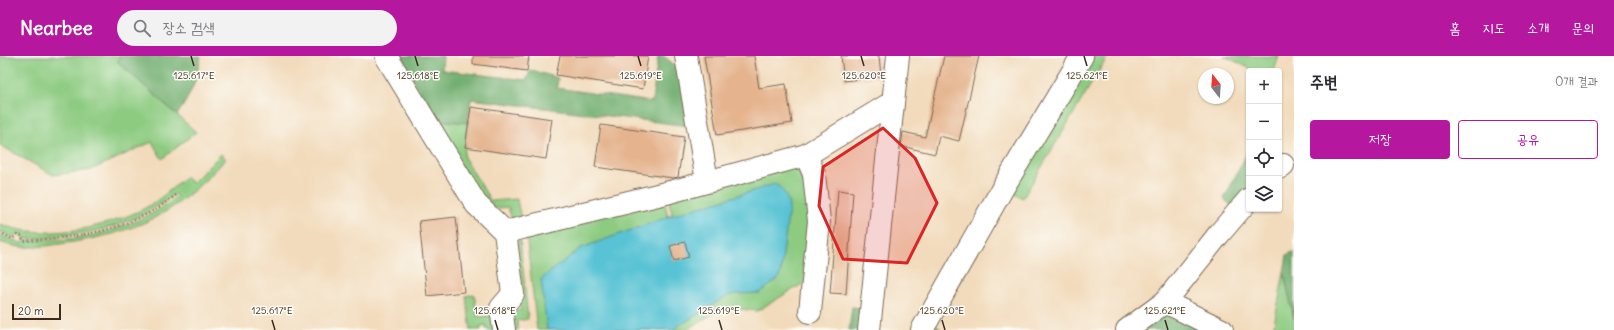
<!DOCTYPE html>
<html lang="ko">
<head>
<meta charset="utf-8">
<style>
	:root { --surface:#fff; --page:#f2f2f3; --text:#2b2b33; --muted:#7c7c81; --line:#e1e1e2; --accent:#b5179e }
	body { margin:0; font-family:Delius,"Poor Story",sans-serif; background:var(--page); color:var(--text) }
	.controls { position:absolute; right:12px; top:12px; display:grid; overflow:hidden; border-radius:4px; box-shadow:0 1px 3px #0004 }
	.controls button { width:36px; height:36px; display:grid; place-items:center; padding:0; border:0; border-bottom:1px solid var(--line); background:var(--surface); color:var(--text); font:20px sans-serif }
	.compass { position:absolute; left:1198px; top:12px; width:36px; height:36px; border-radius:50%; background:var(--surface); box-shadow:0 1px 3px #0004; rotate:343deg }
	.scale { position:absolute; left:12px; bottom:10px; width:49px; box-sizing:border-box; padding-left:4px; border:2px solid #3b2a1e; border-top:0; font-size:11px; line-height:14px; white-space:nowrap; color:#3b2a1e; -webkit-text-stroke:3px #fdfcf7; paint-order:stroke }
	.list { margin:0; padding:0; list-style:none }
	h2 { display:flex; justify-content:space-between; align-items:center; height:52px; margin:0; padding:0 16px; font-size:17px }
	h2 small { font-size:13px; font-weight:400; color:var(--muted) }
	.actions { display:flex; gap:8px; padding:12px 16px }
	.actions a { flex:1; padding:9px 0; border:1px solid var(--accent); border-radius:4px; text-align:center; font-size:14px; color:var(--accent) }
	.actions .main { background:var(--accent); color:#fff }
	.icon { flex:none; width:22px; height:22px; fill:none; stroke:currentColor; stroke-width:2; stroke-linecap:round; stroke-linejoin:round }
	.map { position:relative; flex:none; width:1294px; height:274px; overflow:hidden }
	header { display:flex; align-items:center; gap:24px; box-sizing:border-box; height:56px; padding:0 20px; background:var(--accent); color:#fff }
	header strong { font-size:19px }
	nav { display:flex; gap:22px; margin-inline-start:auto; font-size:14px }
	.search { width:280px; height:36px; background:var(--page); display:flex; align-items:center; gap:10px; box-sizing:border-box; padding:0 14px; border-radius:22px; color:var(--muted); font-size:15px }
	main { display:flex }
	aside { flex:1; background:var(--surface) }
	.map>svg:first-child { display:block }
	.green { fill:#8dcb81; stroke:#647a50 }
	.forest { fill:#72af6f; stroke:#566c46 }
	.water { fill:#59c3d4; stroke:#4a7679 }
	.building { fill:#e5b48e }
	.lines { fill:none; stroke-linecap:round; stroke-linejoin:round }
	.minor-casing { stroke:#7b6855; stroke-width:24 }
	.path { stroke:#7b6855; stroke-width:2.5; stroke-dasharray:1 3; stroke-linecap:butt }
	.minor { stroke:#fff; stroke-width:22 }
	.marked { fill:#d62828; fill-opacity:0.2; stroke:#d62828; stroke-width:3; stroke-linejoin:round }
	.ticks { fill:none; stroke:#3b2a1e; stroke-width:1.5 }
	.ticks-label { font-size:10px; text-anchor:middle; fill:#3b2a1e; stroke:#fdfcf7; stroke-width:3; stroke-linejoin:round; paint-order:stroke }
</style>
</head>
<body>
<header>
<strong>Nearbee</strong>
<div class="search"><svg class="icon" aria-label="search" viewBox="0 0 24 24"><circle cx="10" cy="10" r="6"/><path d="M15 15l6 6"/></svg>장소 검색</div>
<nav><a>홈</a><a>지도</a><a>소개</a><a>문의</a></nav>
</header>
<main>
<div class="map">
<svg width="1294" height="274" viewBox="0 0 1294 274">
	<rect width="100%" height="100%" fill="#fdfcf7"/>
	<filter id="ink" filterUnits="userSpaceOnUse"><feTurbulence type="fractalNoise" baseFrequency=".025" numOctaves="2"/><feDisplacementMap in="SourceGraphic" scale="8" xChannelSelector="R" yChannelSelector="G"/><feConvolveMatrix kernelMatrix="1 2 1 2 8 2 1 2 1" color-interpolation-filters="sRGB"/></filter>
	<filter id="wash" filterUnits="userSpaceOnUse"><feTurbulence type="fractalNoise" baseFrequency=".012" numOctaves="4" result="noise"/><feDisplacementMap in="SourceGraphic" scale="16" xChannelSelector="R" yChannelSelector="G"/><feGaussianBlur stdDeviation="0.9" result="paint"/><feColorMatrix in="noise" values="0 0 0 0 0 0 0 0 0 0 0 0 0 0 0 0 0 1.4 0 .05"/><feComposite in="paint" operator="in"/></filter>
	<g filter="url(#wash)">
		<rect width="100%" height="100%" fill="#f2dbbc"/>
		<g class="green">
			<polygon points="0,0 119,0 118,6 196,76 162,103 152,86 91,114 53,119 0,89"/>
			<polygon points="392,0 399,0 439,64 468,67 464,101 491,145 517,143 521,164 515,165 511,161 508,151 488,153"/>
			<polygon points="1088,0 1108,0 1023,142 1010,136 935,269 940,272 939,274 929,274"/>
			<polygon points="1224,0 1279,0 1274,15 1255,15"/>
			<path d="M 221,98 L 226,103 C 210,120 194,136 174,150 C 142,173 98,183 60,188 C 39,191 20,194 0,186 L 0,178 L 12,185 L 15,183 L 16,185 L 20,187 C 34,183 51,184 66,183 C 101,180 152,164 177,140 L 175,138 C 130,174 79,180 24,183 L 23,179 L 16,178 L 12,182 L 0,175 L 0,168 C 42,185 105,173 145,152 C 160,144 172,132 186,121 L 192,127 Z"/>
			<polygon points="796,110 810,139 809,224 757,255 724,251 686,274 537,274 526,177 664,142 668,160 672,158 668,142"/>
			<polygon points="522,179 520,184 528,263 517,265 518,274 509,274 507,257 521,254 514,187"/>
			<polygon points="1284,216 1294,263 1294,274 1273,274"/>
			<polygon points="474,238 478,261 494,259 496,274 487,274 486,269 480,270 481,274 471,274 466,240"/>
		</g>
		<g class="forest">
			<path d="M 119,0 L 201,0 C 197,24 191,39 177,59 L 118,6 Z"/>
			<polygon points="399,0 443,0 442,14 526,24 531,14 558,22 557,32 652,46 658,0 664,0 683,16 689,70 471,43 468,67 439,64"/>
			<polygon points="1247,97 1249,99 1249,137 1235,153 1224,143"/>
			<polygon points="1294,195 1294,263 1284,216 1287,199"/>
			<polygon points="852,251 868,253 865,274 849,274"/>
			<polygon points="1163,253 1217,274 1132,274"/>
		</g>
		<path class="water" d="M 775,128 C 783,132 788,142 789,151 L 781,215 L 779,222 L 760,237 L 734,238 L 727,240 L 672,274 L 547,274 L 541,223 L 581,192 L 673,159 Z"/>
		<g id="blocks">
			<g class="building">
				<polygon points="473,0 529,0 527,15 473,8"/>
				<polygon points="560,0 648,0 643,33 556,19"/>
				<polygon points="704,0 754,0 759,32 786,28 792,67 717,79"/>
				<polygon points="841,0 879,0 881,20 844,25"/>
				<polygon points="944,0 979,0 959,85 939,80 935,98 901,90 903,76 925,81"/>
				<polygon points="471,51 552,63 546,103 465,91"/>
				<polygon points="601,69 684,81 678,121 673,122 595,111"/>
				<polygon points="838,134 853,136 846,238 830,237"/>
				<polygon points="456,161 464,236 427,240 419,165"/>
				<polygon points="685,186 689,201 674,205 670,190"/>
			</g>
		</g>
	</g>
	<g filter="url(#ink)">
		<use href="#blocks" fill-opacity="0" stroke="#7b6855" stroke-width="1"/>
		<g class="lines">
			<defs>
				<g id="minor">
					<polyline points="386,0 476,148 505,176 513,238 501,252 504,274"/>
					<polyline points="686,0 707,125"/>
					<polyline points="806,99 814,118 819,165 810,256"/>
					<polyline points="1279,112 1283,109"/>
					<polyline points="505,176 670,136 806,99 893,46"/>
					<polyline points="1165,246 1222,274"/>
					<polyline points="869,274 898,0"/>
					<polyline points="922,274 1004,130 1082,0"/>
					<polyline points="1127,274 1165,246 1219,178 1249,143"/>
				</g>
			</defs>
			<use href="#minor" class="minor-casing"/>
			<path class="path" d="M 0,176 L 12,183 L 17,179 L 22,180 L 23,185 C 79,181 130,176 176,139"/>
			<use href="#minor" class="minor"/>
		</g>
	</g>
	<path class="marked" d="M 883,72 L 915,102 L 937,147 L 907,207 L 843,203 L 819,150 L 823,111 Z"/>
	<path class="ticks" d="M 191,0 L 194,10M 415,0 L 418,10M 638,0 L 641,10M 861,0 L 864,10M 1084,0 L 1087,10M 272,264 L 275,274M 495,264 L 498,274M 719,264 L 722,274M 942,264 L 945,274M 1165,264 L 1168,274"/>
	<g class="ticks-label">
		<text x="194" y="23">125.617°E</text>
		<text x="418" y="23">125.618°E</text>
		<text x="641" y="23">125.619°E</text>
		<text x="864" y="23">125.620°E</text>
		<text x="1087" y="23">125.621°E</text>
		<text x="272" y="258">125.617°E</text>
		<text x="495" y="258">125.618°E</text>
		<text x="719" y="258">125.619°E</text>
		<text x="942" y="258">125.620°E</text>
		<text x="1165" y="258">125.621°E</text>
	</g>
</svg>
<div class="controls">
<button>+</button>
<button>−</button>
<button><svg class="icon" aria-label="locate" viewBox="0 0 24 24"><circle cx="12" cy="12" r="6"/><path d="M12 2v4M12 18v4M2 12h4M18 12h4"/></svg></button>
<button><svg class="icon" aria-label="layers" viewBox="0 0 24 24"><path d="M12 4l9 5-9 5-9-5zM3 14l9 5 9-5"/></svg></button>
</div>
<svg class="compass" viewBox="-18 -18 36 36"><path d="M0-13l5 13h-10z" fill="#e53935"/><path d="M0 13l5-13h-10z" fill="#7c7c81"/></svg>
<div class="scale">20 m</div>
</div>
<aside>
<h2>주변<small>0개 결과</small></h2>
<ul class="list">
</ul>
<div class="actions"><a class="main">저장</a><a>공유</a></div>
</aside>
</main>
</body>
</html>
